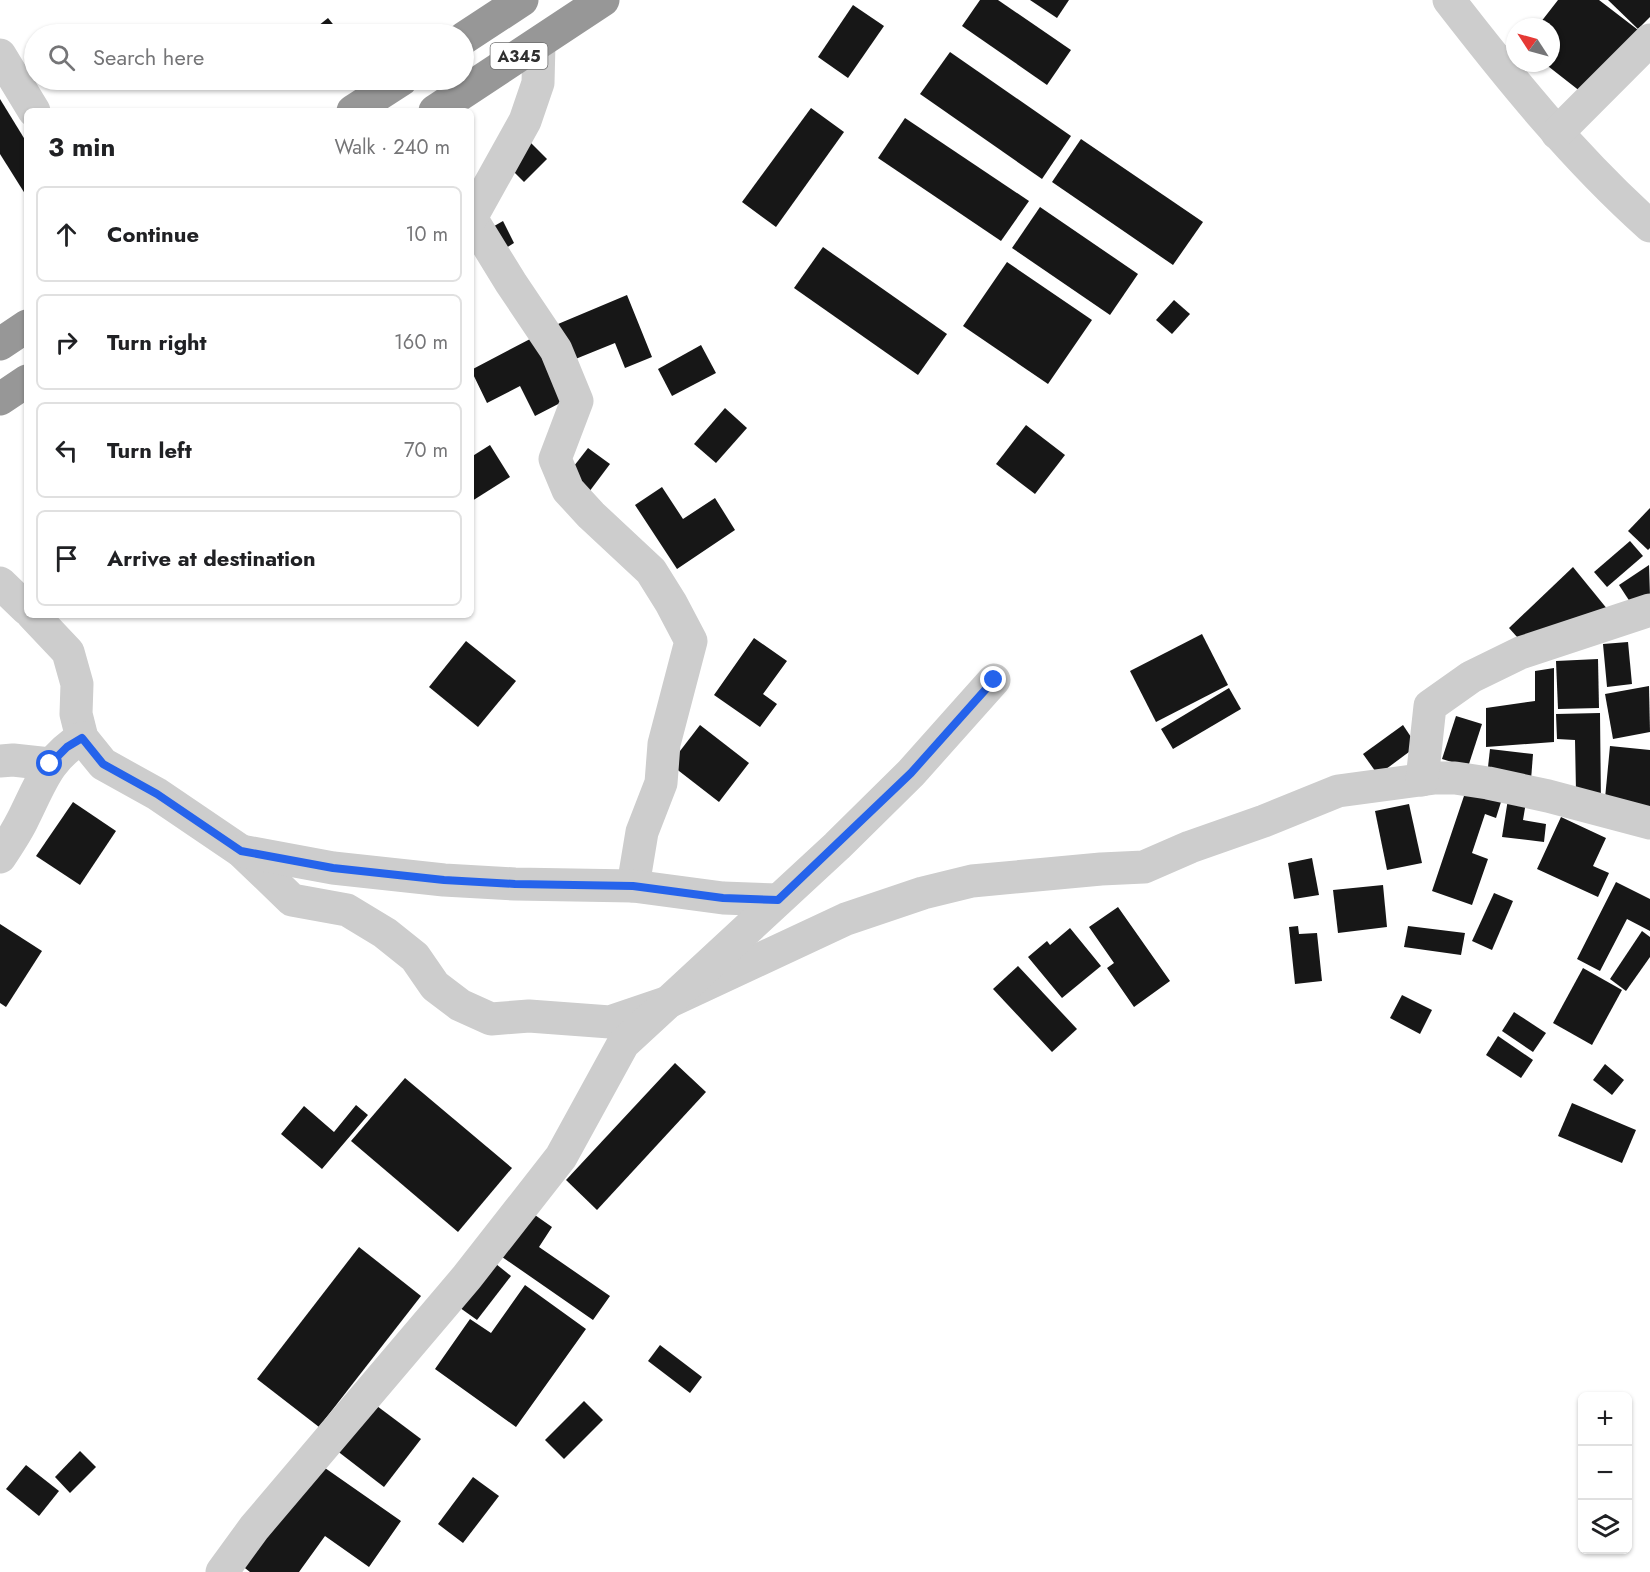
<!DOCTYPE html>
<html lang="en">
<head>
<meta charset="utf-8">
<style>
	:root { --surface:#fff; --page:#f6f6f6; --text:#202124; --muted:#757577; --line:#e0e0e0 }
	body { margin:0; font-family:Jost,sans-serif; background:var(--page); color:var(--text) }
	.controls { position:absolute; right:18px; bottom:18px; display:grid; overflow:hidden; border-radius:9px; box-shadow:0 2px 4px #0004 }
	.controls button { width:54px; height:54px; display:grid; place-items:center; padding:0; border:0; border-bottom:2px solid var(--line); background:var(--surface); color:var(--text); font:30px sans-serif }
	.compass { position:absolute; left:1506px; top:18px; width:54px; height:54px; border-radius:50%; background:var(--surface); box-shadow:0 2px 4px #0004; rotate:306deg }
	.stop { position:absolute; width:18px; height:18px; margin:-14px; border:4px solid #2563eb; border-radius:50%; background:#fff }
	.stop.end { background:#2563eb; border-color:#fff; box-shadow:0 2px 6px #0008 }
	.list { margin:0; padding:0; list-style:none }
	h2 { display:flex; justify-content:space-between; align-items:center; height:78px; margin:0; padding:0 24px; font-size:26px }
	h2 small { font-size:20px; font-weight:400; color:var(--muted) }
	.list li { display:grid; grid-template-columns:39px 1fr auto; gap:18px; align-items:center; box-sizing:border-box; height:96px; margin:0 12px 12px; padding:0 12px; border:2px solid var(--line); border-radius:9px }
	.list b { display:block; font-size:22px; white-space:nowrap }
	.list em { font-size:20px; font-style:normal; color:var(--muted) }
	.icon { flex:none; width:33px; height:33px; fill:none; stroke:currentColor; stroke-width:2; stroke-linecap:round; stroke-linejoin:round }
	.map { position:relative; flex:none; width:1650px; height:1572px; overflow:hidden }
	.search { position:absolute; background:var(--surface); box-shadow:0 2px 4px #0004; left:24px; top:24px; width:450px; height:66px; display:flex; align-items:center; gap:15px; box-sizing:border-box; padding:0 21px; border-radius:33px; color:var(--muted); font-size:22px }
	.panel { position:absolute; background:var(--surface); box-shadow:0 2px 4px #0004; left:24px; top:108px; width:450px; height:510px; border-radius:9px }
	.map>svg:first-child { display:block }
	.building { fill:#171717 }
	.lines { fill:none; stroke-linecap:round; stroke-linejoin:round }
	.minor { stroke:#cdcdcd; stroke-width:33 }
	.highway { stroke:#979797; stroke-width:33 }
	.route { stroke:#2563eb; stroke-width:8 }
	.labels { text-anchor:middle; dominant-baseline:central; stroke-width:6; stroke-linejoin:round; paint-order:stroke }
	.shield { fill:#fff; stroke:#6e6e6e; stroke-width:1.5 }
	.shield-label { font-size:16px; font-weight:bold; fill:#303030 }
</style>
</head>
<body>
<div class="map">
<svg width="1650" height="1572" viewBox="0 0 1650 1572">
	<rect width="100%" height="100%" fill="#fff"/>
	<g class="building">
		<polygon points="980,0 998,0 1071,50 1047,85 962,26"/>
		<polygon points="1030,0 1069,0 1057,18"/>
		<polygon points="1558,0 1599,0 1642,33 1590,99 1544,63 1551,63 1551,27 1537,27"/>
		<polygon points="1608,0 1650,0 1650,17 1638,29"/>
		<polygon points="853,5 884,26 848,78 818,57"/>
		<polygon points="328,18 341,34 308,34"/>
		<polygon points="950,52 1071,136 1042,179 920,94"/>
		<polygon points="0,99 27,143 27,197 0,154"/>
		<polygon points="811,108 844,132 776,227 742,202"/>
		<polygon points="905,118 1029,201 1001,241 878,158"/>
		<polygon points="1081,139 1203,222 1173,265 1052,182"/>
		<polygon points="528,140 547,159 524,182 505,163"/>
		<polygon points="1040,207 1138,274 1110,315 1012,248"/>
		<polygon points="503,221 514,243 501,251 489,229"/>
		<polygon points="823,247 947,334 918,375 794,288"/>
		<polygon points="1007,262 1092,320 1048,384 963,326"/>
		<polygon points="627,295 652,357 625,368 615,343 573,360 558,324"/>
		<polygon points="1174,300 1190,314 1172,334 1156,320"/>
		<polygon points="532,338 564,401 535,416 520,386 487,403 471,370"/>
		<polygon points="701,345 716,373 672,396 658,369"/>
		<polygon points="725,408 747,428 716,463 694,444"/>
		<polygon points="1026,425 1065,455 1035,494 996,464"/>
		<polygon points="490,445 510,477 472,501 471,457"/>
		<polygon points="588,448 610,464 589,492 567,475"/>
		<polygon points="662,487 683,519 715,498 735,530 677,569 635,505"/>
		<polygon points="1650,508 1650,548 1648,550 1628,531"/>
		<polygon points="1630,541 1643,556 1607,587 1594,572"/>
		<polygon points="1649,565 1650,597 1634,608 1619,585"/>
		<polygon points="1573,567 1608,610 1527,648 1509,628"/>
		<polygon points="1202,634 1228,685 1156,722 1130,671"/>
		<polygon points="754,638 787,661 763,694 777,704 760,727 714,695"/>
		<polygon points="466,641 516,681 478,727 429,687"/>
		<polygon points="1628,642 1632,684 1607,687 1603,644"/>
		<polygon points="1598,659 1599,708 1558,709 1556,661"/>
		<polygon points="1554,668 1554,742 1486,747 1486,708 1535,701 1535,671"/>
		<polygon points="1649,686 1650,732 1613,739 1605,694"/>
		<polygon points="1229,688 1241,709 1173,749 1161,729"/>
		<polygon points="1600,713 1601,804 1576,791 1575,740 1557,739 1556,714"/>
		<polygon points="1456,716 1482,724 1468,767 1442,759"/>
		<polygon points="700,725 749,763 719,802 670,764"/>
		<polygon points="1403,725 1417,746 1378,775 1363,754"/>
		<polygon points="1610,746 1650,750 1650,813 1604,809"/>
		<polygon points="1490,749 1533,754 1531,780 1487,776"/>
		<polygon points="1466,790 1501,802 1496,818 1485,814 1472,853 1488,859 1472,905 1432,891"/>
		<polygon points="1508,799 1526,802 1523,820 1546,824 1544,842 1502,837"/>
		<polygon points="73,802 116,831 80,885 36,856"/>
		<polygon points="1409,804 1422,863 1387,870 1375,811"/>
		<polygon points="1561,817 1606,838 1593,866 1609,873 1598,897 1537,869"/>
		<polygon points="1312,858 1319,895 1294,899 1288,863"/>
		<polygon points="1616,882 1650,899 1650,931 1627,919 1600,971 1577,959"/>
		<polygon points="1383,885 1387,927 1338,933 1333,890"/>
		<polygon points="1494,893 1513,901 1492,950 1472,941"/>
		<polygon points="1118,907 1170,981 1134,1007 1107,968 1114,963 1089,927"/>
		<polygon points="0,924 42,951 6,1007 0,1003"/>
		<polygon points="1298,926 1299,934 1317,933 1322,981 1295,984 1289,927"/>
		<polygon points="1408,926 1465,933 1461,955 1404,947"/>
		<polygon points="1070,928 1101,966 1062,998 1028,957 1047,941 1050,945"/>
		<polygon points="1642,931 1650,937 1650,957 1626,991 1610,979"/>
		<polygon points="1018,966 1077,1029 1052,1052 993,989"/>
		<polygon points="1583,968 1622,990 1592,1045 1553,1023"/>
		<polygon points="1402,995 1432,1010 1420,1034 1390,1018"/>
		<polygon points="1514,1012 1546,1033 1533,1052 1502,1031"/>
		<polygon points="1498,1036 1533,1060 1521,1078 1486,1055"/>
		<polygon points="675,1063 706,1092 597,1210 566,1180"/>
		<polygon points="1605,1064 1624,1080 1612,1095 1593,1080"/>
		<polygon points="405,1078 512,1168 458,1232 351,1141"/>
		<polygon points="1572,1103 1636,1130 1622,1163 1558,1136"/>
		<polygon points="356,1105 368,1115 322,1169 281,1134 304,1106 334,1132"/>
		<polygon points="525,1208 552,1227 539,1247 610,1296 593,1320 495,1252"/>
		<polygon points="359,1247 421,1296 319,1427 257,1379"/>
		<polygon points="491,1260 511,1276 477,1320 456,1305"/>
		<polygon points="525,1285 586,1329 516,1427 435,1369 470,1319 491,1333"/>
		<polygon points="660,1345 702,1377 690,1393 648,1361"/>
		<polygon points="584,1401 603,1420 564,1459 545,1440"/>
		<polygon points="373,1403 421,1439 384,1487 336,1450"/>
		<polygon points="80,1451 96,1467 70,1493 55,1477"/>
		<polygon points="315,1461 401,1521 369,1567 325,1536 299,1572 250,1572 241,1565"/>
		<polygon points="26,1465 59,1491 39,1516 6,1489"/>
		<polygon points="473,1477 499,1496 463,1543 438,1524"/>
	</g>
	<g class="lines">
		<g class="minor">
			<path d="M 1449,0 C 1511,80 1574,158 1650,226"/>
			<polyline points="0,55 34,111"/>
			<polyline points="1557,133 1650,40"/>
			<polyline points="471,218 511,283 556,350 577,401 555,459 568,490 591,515 651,571 671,603 691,641 664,744 661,783 642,832 633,886"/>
			<polyline points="471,218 525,121 538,83 539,43"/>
			<polyline points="0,583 27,609"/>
			<polyline points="33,615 68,652 77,684 76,714 82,738 103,764 157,794 241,851 292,900 347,910 385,933 415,957 435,986 460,1005 491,1019 529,1016 610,1022 666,1003 846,919 923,893 972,881 1101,869 1144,867 1190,847 1264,821 1338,791 1435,778 1455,778 1488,783 1548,796 1650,823"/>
			<polyline points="0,761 13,760 50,764"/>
			<polyline points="1422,780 1430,706 1471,677 1520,653 1650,610"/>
			<polyline points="241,851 333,868 444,880 515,884 633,886 723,898 778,900"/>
			<path d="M 0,857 C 8,845 16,833 22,821 C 40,786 47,758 82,738"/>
			<polyline points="222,1572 254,1528 467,1277 561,1157 623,1044 837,846 911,773 994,680"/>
		</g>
		<g class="highway">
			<polyline points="464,38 522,0"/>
			<polyline points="353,111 401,80"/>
			<polyline points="435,111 603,0"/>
			<polyline points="0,344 27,326"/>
			<polyline points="0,399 27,381"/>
		</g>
	</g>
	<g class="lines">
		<polyline class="route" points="50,764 67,747 82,738 103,764 157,794 241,851 333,868 444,880 515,884 633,886 723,898 778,900 911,773 994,680"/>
	</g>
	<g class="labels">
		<rect class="shield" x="490.5" y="43" width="57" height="26" rx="4.5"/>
		<g class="shield-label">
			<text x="519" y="56">A345</text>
		</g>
	</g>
</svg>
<div class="controls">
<button>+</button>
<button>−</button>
<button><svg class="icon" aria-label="layers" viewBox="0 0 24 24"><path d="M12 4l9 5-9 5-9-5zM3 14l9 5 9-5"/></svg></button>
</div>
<svg class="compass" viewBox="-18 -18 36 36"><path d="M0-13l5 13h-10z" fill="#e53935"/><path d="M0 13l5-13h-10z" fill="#757577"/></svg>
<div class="stop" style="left:50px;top:764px"></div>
<div class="stop end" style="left:994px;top:680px"></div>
<div class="search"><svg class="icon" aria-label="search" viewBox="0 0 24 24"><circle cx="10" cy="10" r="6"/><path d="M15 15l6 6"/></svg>Search here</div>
<section class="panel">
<h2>3 min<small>Walk · 240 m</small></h2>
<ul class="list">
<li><svg class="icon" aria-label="ahead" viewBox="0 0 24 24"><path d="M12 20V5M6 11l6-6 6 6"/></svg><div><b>Continue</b></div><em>10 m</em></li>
<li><svg class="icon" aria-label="right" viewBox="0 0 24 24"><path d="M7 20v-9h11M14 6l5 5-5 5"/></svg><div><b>Turn right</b></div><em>160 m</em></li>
<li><svg class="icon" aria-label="left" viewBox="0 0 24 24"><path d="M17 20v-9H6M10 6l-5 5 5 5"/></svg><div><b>Turn left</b></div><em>70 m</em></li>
<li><svg class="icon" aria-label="arrive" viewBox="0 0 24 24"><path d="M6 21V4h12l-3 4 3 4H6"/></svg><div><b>Arrive at destination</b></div></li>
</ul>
</section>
</div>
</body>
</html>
